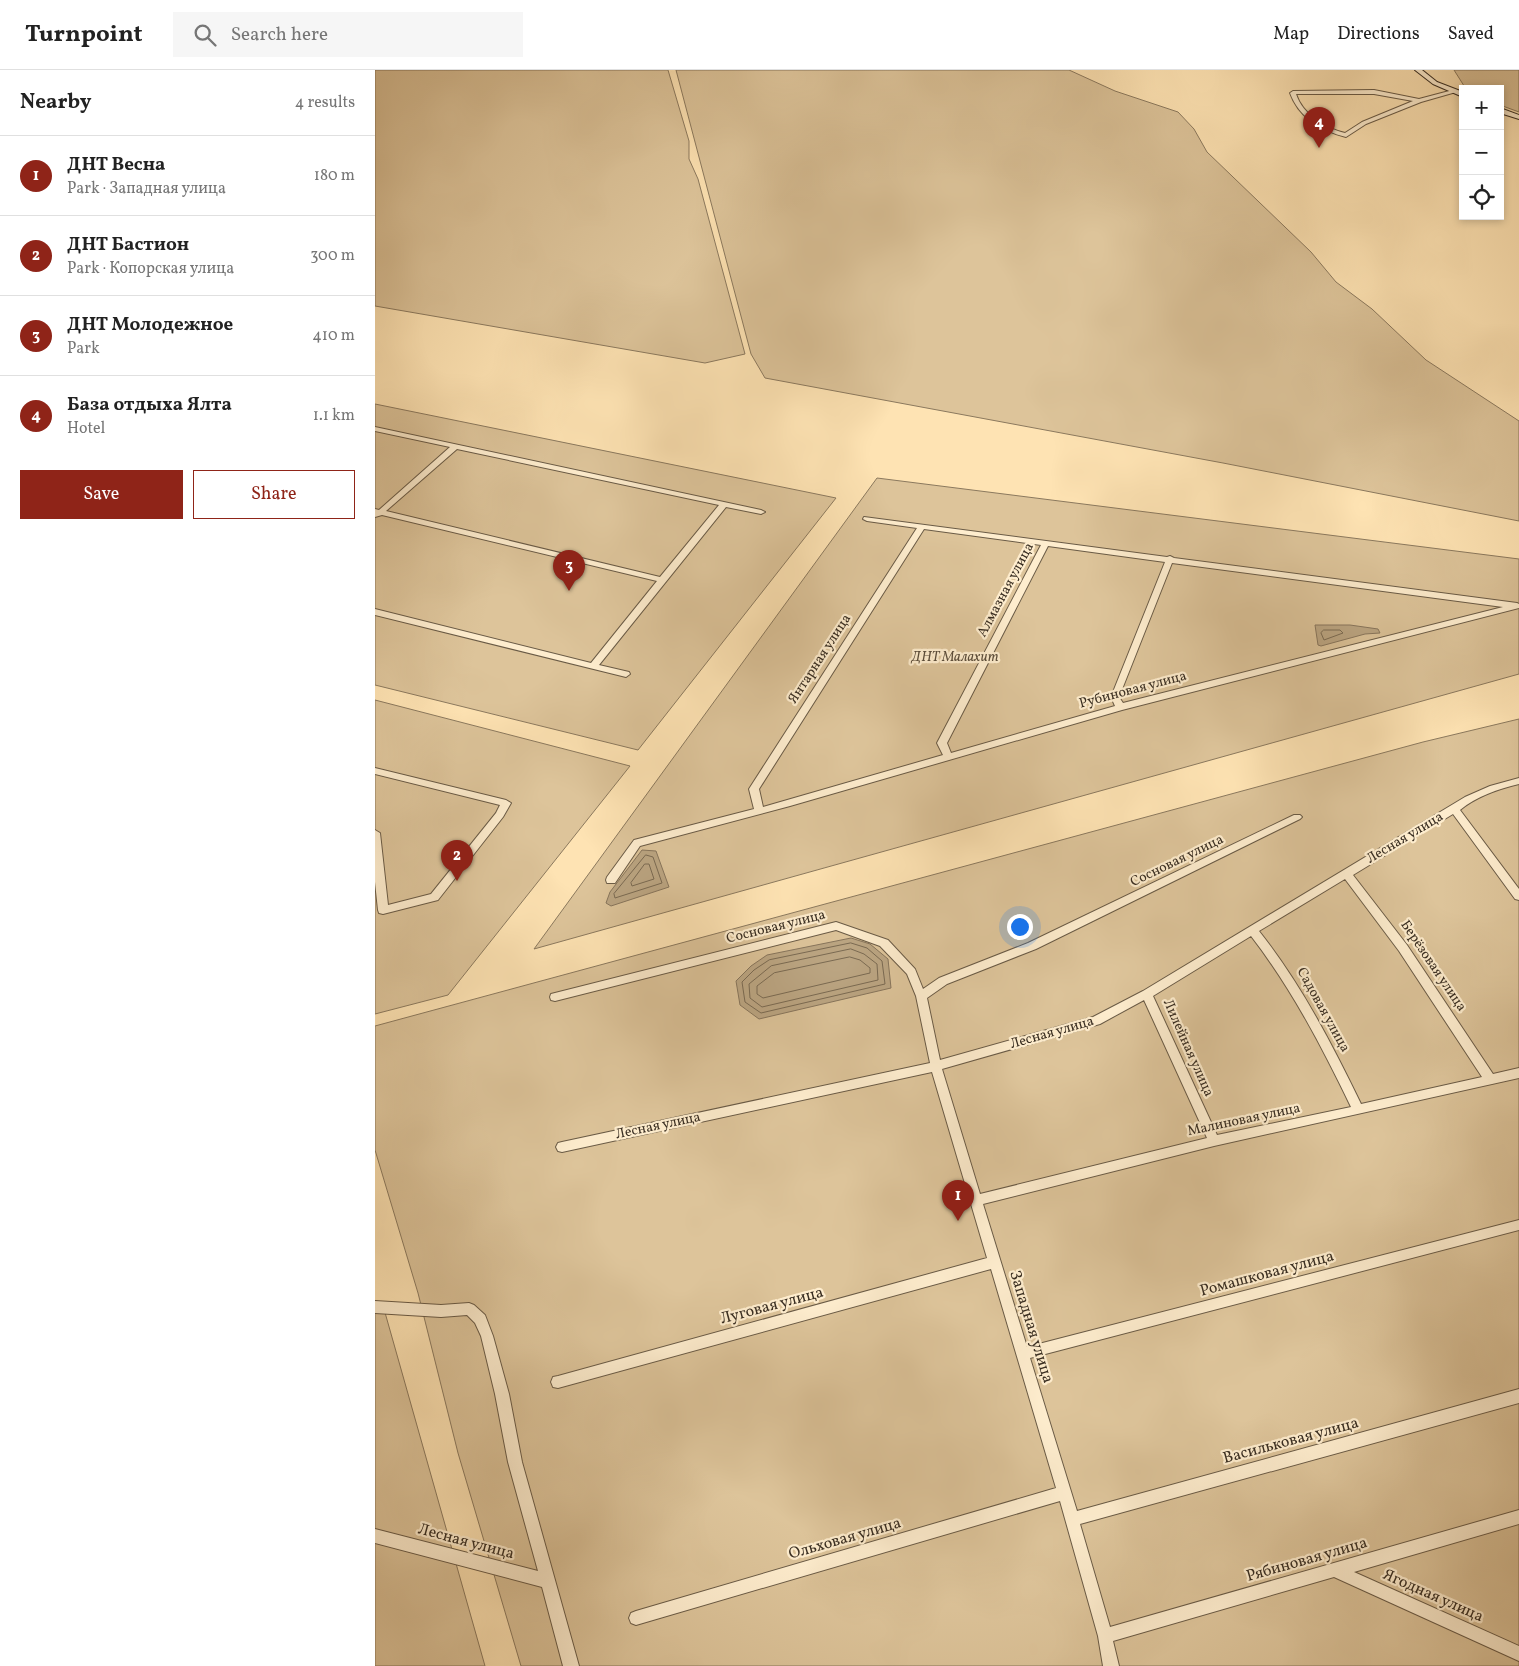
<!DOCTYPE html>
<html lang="en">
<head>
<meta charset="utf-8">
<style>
	:root { --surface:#fff; --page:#f6f6f6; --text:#222; --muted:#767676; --line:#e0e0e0; --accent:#8f2418 }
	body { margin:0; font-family:Vollkorn,serif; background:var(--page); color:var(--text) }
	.controls { position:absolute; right:15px; top:15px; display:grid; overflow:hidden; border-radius:0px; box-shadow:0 2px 8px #0003 }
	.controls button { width:45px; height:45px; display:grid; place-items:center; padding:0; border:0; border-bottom:1px solid var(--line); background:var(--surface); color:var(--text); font:25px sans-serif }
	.you { position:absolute; left:644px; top:856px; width:18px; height:18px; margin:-12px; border:4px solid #fff; border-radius:50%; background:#1a73e8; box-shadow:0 0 0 8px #1a73e833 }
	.badge { display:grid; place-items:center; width:32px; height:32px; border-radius:50%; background:var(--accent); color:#fff; font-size:16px; font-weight:700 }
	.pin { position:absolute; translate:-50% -41px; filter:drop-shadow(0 1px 2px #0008) }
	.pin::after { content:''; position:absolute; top:26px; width:18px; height:15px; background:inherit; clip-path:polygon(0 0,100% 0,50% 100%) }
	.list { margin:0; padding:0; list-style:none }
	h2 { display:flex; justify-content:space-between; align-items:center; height:65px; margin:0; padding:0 20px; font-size:21px }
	h2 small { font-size:16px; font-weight:400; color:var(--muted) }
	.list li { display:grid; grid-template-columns:32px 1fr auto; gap:15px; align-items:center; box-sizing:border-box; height:80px; padding:0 20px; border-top:1px solid var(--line) }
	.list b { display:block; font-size:19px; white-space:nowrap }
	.list p { margin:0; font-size:16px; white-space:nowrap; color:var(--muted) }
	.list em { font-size:16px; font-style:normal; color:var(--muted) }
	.actions { display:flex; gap:10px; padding:15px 20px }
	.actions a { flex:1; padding:11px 0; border:1px solid var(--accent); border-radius:0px; text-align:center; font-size:18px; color:var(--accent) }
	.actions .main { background:var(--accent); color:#fff }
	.icon { flex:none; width:28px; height:28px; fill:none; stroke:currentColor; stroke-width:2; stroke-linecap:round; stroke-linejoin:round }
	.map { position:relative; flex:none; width:1144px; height:1596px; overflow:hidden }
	header { display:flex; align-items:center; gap:30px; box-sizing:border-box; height:70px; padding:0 25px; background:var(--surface); border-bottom:1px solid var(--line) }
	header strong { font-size:24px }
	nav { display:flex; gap:28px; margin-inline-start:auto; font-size:18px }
	.search { width:350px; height:45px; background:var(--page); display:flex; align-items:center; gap:12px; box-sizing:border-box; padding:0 18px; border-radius:0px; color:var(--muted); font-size:19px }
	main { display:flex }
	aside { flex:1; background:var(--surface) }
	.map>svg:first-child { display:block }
	.green { fill:#ddc49a; stroke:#8b795e }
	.water { fill:#bba582; stroke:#87755c }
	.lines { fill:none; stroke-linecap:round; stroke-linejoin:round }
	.shore { stroke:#7a6a52; stroke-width:1 }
	.minor-casing { stroke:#6a5b46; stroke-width:2 }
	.secondary-casing { stroke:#392e22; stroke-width:2 }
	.minor { fill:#feedce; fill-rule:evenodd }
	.secondary { fill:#feedce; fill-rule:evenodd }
	.labels { text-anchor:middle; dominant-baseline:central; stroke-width:4.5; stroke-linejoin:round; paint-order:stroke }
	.street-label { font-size:14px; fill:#392e22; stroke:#feedce }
	.park-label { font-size:14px; font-style:italic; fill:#5a4c3a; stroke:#feedce }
	.near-street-label { font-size:16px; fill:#392e22; stroke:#feedce }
</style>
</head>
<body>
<header>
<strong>Turnpoint</strong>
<div class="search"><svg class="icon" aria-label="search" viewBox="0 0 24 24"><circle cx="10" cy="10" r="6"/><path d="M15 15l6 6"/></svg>Search here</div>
<nav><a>Map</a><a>Directions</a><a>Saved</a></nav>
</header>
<main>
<aside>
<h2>Nearby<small>4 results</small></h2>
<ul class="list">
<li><span class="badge">1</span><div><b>ДНТ Весна</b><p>Park · Западная улица</p></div><em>180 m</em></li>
<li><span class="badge">2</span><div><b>ДНТ Бастион</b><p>Park · Копорская улица</p></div><em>300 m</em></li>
<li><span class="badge">3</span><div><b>ДНТ Молодежное</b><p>Park</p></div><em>410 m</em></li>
<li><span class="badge">4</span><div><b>База отдыха Ялта</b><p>Hotel</p></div><em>1.1 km</em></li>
</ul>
<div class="actions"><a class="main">Save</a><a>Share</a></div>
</aside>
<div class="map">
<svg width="1144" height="1596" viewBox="0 0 1144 1596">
	<rect width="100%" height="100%" fill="#fee3b3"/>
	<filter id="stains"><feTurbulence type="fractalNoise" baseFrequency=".004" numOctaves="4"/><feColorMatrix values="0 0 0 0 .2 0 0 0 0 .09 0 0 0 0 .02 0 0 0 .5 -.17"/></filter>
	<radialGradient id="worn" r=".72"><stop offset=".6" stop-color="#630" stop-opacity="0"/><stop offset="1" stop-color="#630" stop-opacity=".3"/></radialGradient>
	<g class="green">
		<polygon points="0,0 293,0 314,71 314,89 323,109 370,284 330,293 0,236"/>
		<polygon points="301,0 694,0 740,21 803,42 819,59 832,82 936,182 961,212 997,239 1051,290 1144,351 1144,451 848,393 390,308 376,284"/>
		<polygon points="1079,0 1144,0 1144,42 1125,35 1125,19 1091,19"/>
		<polygon points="0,334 461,428 263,680 0,615"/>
		<polygon points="502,408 1144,489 1144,604 159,879"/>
		<polygon points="0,630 255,696 73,925 0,944"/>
		<polygon points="1144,649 1144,1596 146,1596 83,1383 43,1223 0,1080 0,956 1048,672"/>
		<polygon points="0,1239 9,1239 110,1596 0,1596"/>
	</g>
	<g class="water">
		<polygon points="940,555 975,555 1003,559 1005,563 990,564 946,576 943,575"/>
		<polygon points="267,780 281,781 294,817 236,836 231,833 235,822"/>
		<polygon points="476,868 495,874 513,889 516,918 384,949 365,935 361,911 376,896 392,885"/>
	</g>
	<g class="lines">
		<g class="shore">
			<polygon points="949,560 965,560 968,563 949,570 946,563"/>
			<polygon points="271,785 278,787 287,813 240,828 239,824"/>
			<polygon points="270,794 274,794 279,809 257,816 256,813"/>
			<polygon points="476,873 492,878 507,891 510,914 386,943 370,932 367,912 379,900 394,890"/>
			<polygon points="476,879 489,884 502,894 503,910 387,937 375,928 374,914 396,896"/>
			<polygon points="475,887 485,890 495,898 495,903 388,928 382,924 382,916 399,903"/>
		</g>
		<defs>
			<g id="minor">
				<path d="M 999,20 L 1044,29 L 1078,20 L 1081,22 L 1046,32 L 991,54 L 971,67 C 947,61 924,48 915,23 L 918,21 ZM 921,24 L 999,24 L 1038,31 L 987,52 L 970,63 C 950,58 928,45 921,24 Z"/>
				<path d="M 0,357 L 386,440 L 390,442 L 386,444 L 351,437 L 224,595 L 254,602 L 255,604 L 251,607 L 0,545 L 0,539 L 216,593 L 282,511 L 7,445 L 0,447 L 0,439 L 4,440 L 75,377 L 0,361 ZM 82,379 L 344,435 L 285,507 L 11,441 Z"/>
				<path d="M 489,447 L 792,487 L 795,486 L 799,488 L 1142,533 L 1144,534 L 1144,538 L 747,640 L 415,736 L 265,776 L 240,813 L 232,813 L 231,810 L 232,807 L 259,770 L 379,739 L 374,719 L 542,458 L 492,451 L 488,449 ZM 549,459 L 666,475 L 562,673 L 568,685 L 388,737 L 384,719 ZM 673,476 L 790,492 L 736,627 L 740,636 L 576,683 L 572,673 ZM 797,493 L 1128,537 L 748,633 L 744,627 Z"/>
				<polygon points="0,698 131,730 136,733 128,747 63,830 8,844 4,843 3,840 0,812 0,760 5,763 13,835 56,824 121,743 125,735 0,704"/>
				<path d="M 1144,708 L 1144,714 C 1123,719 1102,726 1085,740 L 1144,819 L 1144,830 L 1140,829 L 1078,744 L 978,805 L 1032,875 L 1118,1004 L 1144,998 L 1144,1008 L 839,1076 L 608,1134 L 652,1277 L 1144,1150 L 1144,1160 L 655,1288 L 702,1441 L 1144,1319 L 1144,1333 L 705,1454 L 735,1557 L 1144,1440 L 1144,1454 L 979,1502 L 1144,1576 L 1144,1591 L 959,1507 L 738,1571 L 744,1596 L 728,1596 L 723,1566 L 685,1431 L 261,1555 L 256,1553 L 254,1548 L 256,1543 L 261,1541 L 681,1418 L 616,1199 L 183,1318 L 178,1317 L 176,1312 L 178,1307 L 183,1306 L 612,1188 L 557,1002 L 187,1082 L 183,1081 L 181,1077 L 183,1073 L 187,1072 L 555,993 L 541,926 L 532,904 L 505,876 L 461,860 L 180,931 L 176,930 L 175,927 L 176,924 L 461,852 L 513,870 L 540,899 L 548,919 L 564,908 L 653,873 L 919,745 L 925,745 L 927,747 L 925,749 L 661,879 L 572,914 L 552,928 L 565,990 L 718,947 L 768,921 L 1090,727 L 1115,716 ZM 970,809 L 1024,881 L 1107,1007 L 986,1034 C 957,974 926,914 884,861 ZM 876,866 C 917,919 947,977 976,1037 L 842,1065 L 778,926 ZM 769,930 L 832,1068 L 605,1124 L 567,999 L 725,954 Z"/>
				<polygon points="0,1231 66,1235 94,1233 99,1235 110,1245 118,1266 134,1324 147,1392 204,1596 188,1596 167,1517 0,1473 0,1459 163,1501 133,1392 120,1324 106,1266 100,1253 92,1245 66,1247 0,1243"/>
			</g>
			<g id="secondary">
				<polygon points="1040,0 1047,0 1062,12 1088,22 1088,27 1058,14"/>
				<polygon points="1125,38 1144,45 1144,49 1125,43"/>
			</g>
		</defs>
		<use href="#minor" class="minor-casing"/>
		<use href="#secondary" class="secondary-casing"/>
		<use href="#minor" class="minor"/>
		<use href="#secondary" class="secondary"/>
	</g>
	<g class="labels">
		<g class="street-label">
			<text transform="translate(631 520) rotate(-62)">Алмазная улица</text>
			<text transform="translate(445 589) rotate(-57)">Янтарная улица</text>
			<text transform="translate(758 620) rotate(-15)">Рубиновая улица</text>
			<text transform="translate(1030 768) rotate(-31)">Лесная улица</text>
			<text transform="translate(802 791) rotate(-26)">Сосновая улица</text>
			<text transform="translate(401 857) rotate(-14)">Сосновая улица</text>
			<text transform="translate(1058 896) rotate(56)">Берёзовая улица</text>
			<text transform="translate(948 940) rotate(61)">Садовая улица</text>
			<text transform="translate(677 963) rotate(-16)">Лесная улица</text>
			<text transform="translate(813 978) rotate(66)">Лилейная улица</text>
			<text transform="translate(869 1050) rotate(-12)">Малиновая улица</text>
			<text transform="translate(283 1056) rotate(-12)">Лесная улица</text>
		</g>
		<g class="park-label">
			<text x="580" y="587">ДНТ Малахит</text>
		</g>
		<g class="near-street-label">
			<text transform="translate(892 1204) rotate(-15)">Ромашковая улица</text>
			<text transform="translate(397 1236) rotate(-15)">Луговая улица</text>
			<text transform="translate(656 1257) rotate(73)">Западная улица</text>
			<text transform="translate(916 1371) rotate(-15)">Васильковая улица</text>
			<text transform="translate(470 1469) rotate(-16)">Ольховая улица</text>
			<text transform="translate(91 1472) rotate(15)">Лесная улица</text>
			<text transform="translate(932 1490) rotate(-16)">Рябиновая улица</text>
			<text transform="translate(1058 1526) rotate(24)">Ягодная улица</text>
		</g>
	</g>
	<rect width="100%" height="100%" filter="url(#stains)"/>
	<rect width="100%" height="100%" fill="url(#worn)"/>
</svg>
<div class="controls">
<button>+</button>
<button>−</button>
<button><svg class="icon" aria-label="locate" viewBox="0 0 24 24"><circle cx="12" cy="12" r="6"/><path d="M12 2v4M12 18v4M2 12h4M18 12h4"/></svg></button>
</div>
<div class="you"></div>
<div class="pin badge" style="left:583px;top:1151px">1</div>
<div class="pin badge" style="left:82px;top:811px">2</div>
<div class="pin badge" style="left:194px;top:521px">3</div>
<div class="pin badge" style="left:944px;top:78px">4</div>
</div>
</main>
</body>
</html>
